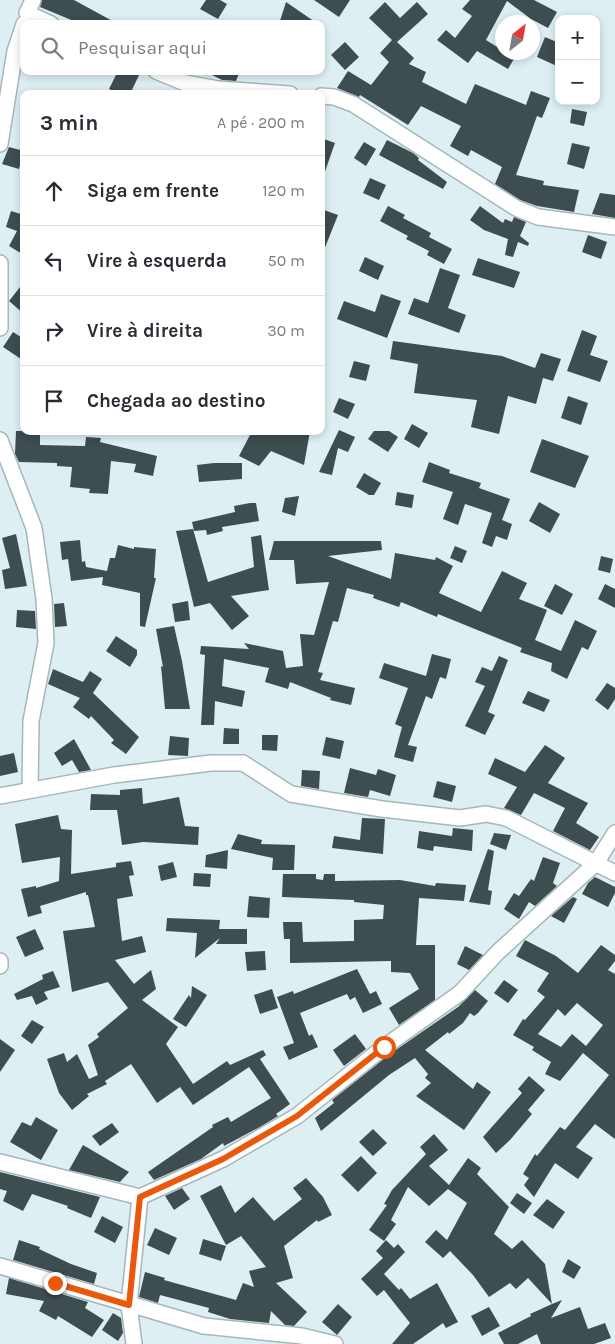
<!DOCTYPE html>
<html lang="pt">
<head>
<meta charset="utf-8">
<style>
	:root { --surface:#fff; --page:#f2f2f3; --text:#2b2b33; --muted:#7c7c81; --line:#e1e1e2 }
	body { margin:0; font-family:Karla,sans-serif; background:var(--page); color:var(--text) }
	.controls { position:absolute; right:15px; top:15px; display:grid; overflow:hidden; border-radius:10px; box-shadow:0 2px 8px #0003 }
	.controls button { width:45px; height:45px; display:grid; place-items:center; padding:0; border:0; border-bottom:1px solid var(--line); background:var(--surface); color:var(--text); font:25px sans-serif }
	.compass { position:absolute; left:495px; top:15px; width:45px; height:45px; border-radius:50%; background:var(--surface); box-shadow:0 2px 8px #0003; rotate:31deg }
	.stop { position:absolute; width:15px; height:15px; margin:-11px; border:4px solid #ea580c; border-radius:50%; background:#fff }
	.stop.end { background:#ea580c; border-color:#fff; box-shadow:0 1px 5px #0008 }
	.list { margin:0; padding:0; list-style:none }
	h2 { display:flex; justify-content:space-between; align-items:center; height:65px; margin:0; padding:0 20px; font-size:21px }
	h2 small { font-size:16px; font-weight:400; color:var(--muted) }
	.list li { display:grid; grid-template-columns:32px 1fr auto; gap:15px; align-items:center; box-sizing:border-box; height:70px; padding:0 20px; border-top:1px solid var(--line) }
	.list b { display:block; font-size:19px; white-space:nowrap }
	.list em { font-size:16px; font-style:normal; color:var(--muted) }
	.icon { flex:none; width:28px; height:28px; fill:none; stroke:currentColor; stroke-width:2; stroke-linecap:round; stroke-linejoin:round }
	.map { position:relative; flex:none; width:615px; height:1344px; overflow:hidden }
	.search { position:absolute; background:var(--surface); box-shadow:0 2px 8px #0003; left:20px; top:20px; width:305px; height:55px; display:flex; align-items:center; gap:12px; box-sizing:border-box; padding:0 18px; border-radius:10px; color:var(--muted); font-size:19px }
	.panel { position:absolute; background:var(--surface); box-shadow:0 2px 8px #0003; left:20px; top:90px; width:305px; height:345px; border-radius:10px }
	.map>svg:first-child { display:block }
	.building { fill:#3e4d50; fill-rule:evenodd }
	.lines { fill:none; stroke-linecap:round; stroke-linejoin:round }
	.street-casing { stroke:#a5b7bb; stroke-width:18 }
	.street { stroke:#fff; stroke-width:15 }
	.route { stroke:#ea580c; stroke-width:6 }
</style>
</head>
<body>
<div class="map">
<svg width="615" height="1344" viewBox="0 0 615 1344">
	<rect width="100%" height="100%" fill="#ddeff3"/>
	<g class="building">
		<polygon points="42,0 74,0 118,24 81,24 40,7"/>
		<polygon points="206,0 220,0 227,4 218,19 200,9"/>
		<polygon points="314,0 350,0 339,17"/>
		<polygon points="470,0 534,0 557,12 548,28 531,19 507,1 486,40 502,50 502,52 515,57 508,69 477,51 468,63 437,40 446,30 455,38 472,16 462,9"/>
		<polygon points="286,2 318,24 279,24"/>
		<polygon points="385,2 400,18 417,2 428,14 397,42 414,58 409,64 426,72 422,82 466,104 475,84 526,105 531,91 550,98 542,118 537,116 516,175 544,181 543,185 579,190 574,212 537,206 520,200 495,184 502,167 471,150 468,156 450,146 461,126 421,106 408,125 360,95 359,97 337,88 348,71 371,85 389,62 380,53 392,40 369,18"/>
		<polygon points="545,37 559,43 559,67 537,57"/>
		<polygon points="345,42 359,57 345,70 331,55"/>
		<polygon points="118,71 141,71 130,94 119,94 109,89"/>
		<polygon points="204,71 240,71 236,81 222,80"/>
		<polygon points="572,109 587,112 584,126 570,123"/>
		<polygon points="321,138 335,143 323,177 321,177"/>
		<polygon points="387,140 413,153 419,158 418,160 447,182 443,189 379,155"/>
		<polygon points="364,142 376,149 366,166 354,158"/>
		<polygon points="572,143 590,147 584,169 567,164"/>
		<polygon points="9,147 24,151 19,169 2,164"/>
		<polygon points="370,178 386,185 379,200 363,193"/>
		<polygon points="600,193 615,195 615,218 592,214"/>
		<polygon points="388,206 405,215 403,218 431,233 429,237 452,249 444,264 427,255 429,251 406,239 408,236 380,221"/>
		<polygon points="480,206 503,223 505,219 512,222 514,217 526,222 520,236 529,243 528,246 518,242 513,257 505,255 508,239 484,230 470,220"/>
		<polygon points="321,209 338,215 322,255 321,254"/>
		<polygon points="11,211 24,215 24,255 9,246 17,231 6,227"/>
		<polygon points="588,235 607,242 601,259 582,252"/>
		<polygon points="365,257 384,266 378,280 359,271"/>
		<polygon points="478,258 520,272 514,288 472,275"/>
		<polygon points="440,268 460,275 448,308 466,315 459,333 408,314 414,298 428,303"/>
		<polygon points="24,282 24,314 9,301"/>
		<polygon points="381,294 401,301 387,338 337,319 344,301 375,312"/>
		<polygon points="582,330 597,336 590,355 608,361 600,382 567,371"/>
		<polygon points="13,332 24,339 24,361 3,347"/>
		<polygon points="393,341 502,356 535,368 541,353 561,359 553,381 543,378 536,404 508,396 499,434 471,427 477,400 414,393 418,364 390,359"/>
		<polygon points="354,361 370,365 366,381 349,377"/>
		<polygon points="568,396 588,403 581,425 561,418"/>
		<polygon points="339,398 355,404 348,419 333,412"/>
		<polygon points="412,424 428,433 419,448 404,439"/>
		<polygon points="339,430 355,437 348,452 338,448 332,475 319,472"/>
		<polygon points="16,431 40,431 40,445 85,446 86,437 101,438 100,442 157,456 153,476 134,472 136,464 111,461 108,494 89,493 90,489 70,487 72,467 57,466 57,463 19,462 15,454"/>
		<polygon points="252,431 310,431 304,465 271,451 259,466 239,456"/>
		<polygon points="374,431 389,431 398,437 388,452 368,439"/>
		<polygon points="542,439 589,456 575,488 530,472"/>
		<polygon points="429,462 450,470 449,473 481,483 479,488 510,499 502,520 512,524 507,540 496,536 492,547 482,543 492,513 465,504 458,525 443,519 453,492 422,482"/>
		<polygon points="214,463 242,463 242,479 199,482 197,465"/>
		<polygon points="364,473 381,483 374,495 369,495 356,487"/>
		<polygon points="397,492 414,495 412,508 395,505"/>
		<polygon points="299,496 295,516 282,512 285,498"/>
		<polygon points="539,502 560,514 550,533 529,521"/>
		<polygon points="250,503 256,503 259,521 222,527 223,531 207,535 206,530 194,531 192,522 235,512 234,506"/>
		<polygon points="193,529 208,582 254,567 251,537 261,535 269,590 231,596 249,616 232,630 210,603 194,607 176,531"/>
		<polygon points="16,534 27,586 5,589 2,570 10,568 2,538"/>
		<polygon points="80,540 82,562 85,561 86,567 107,571 110,558 115,558 118,545 134,549 134,547 156,549 154,578 156,578 145,627 140,626 140,593 102,585 103,577 71,581 68,559 62,560 60,542"/>
		<polygon points="274,541 381,541 382,550 328,556 391,579 395,553 435,560 436,557 453,566 439,593 481,612 502,571 527,583 519,599 547,610 535,640 561,651 575,620 597,631 588,650 582,647 567,679 551,671 552,663 520,652 522,648 438,614 437,617 401,602 399,607 373,598 374,595 347,588 338,622 333,621 318,672 323,673 320,680 355,688 351,705 330,700 331,698 290,682 288,689 265,682 269,668 224,659 222,686 245,691 242,707 215,701 214,725 201,725 205,655 200,654 201,646 249,649 244,643 283,651 286,668 303,666 300,634 314,635 329,582 296,584 294,560 269,560"/>
		<polygon points="455,546 467,551 462,563 450,558"/>
		<polygon points="601,556 613,559 610,573 598,570"/>
		<polygon points="555,584 573,594 562,615 544,606"/>
		<polygon points="605,584 615,589 615,608 598,599"/>
		<polygon points="188,601 190,620 175,622 172,604"/>
		<polygon points="64,603 67,626 55,627 54,604"/>
		<polygon points="17,610 35,611 36,629 16,627"/>
		<polygon points="174,626 182,661 190,709 165,709 161,666 163,667 156,629"/>
		<polygon points="116,636 137,650 137,655 130,667 106,651"/>
		<polygon points="432,654 451,659 446,679 440,677 432,699 426,696 408,745 417,747 413,762 394,757 402,727 395,724 408,688 379,678 384,663 426,676"/>
		<polygon points="499,656 508,660 488,712 495,715 485,735 465,726 485,686 475,682 482,667 492,671"/>
		<polygon points="53,669 83,682 90,671 102,679 93,693 139,737 126,754 111,743 114,740 91,716 89,719 73,707 80,698 48,684"/>
		<polygon points="607,683 615,688 615,699 608,710 595,700"/>
		<polygon points="528,691 550,700 544,712 522,703"/>
		<polygon points="224,728 239,729 239,744 223,744"/>
		<polygon points="262,735 278,735 277,751 262,750"/>
		<polygon points="170,736 189,738 188,756 168,755"/>
		<polygon points="326,737 344,741 340,759 322,755"/>
		<polygon points="74,739 91,770 79,772 72,760 62,766 54,753"/>
		<polygon points="545,745 565,758 548,783 588,803 576,823 599,837 590,850 553,831 565,808 534,793 521,815 504,808 517,787 488,774 495,758 525,772"/>
		<polygon points="14,753 18,772 0,776 0,756"/>
		<polygon points="350,768 376,775 378,769 396,775 390,796 370,790 368,797 344,793"/>
		<polygon points="302,770 320,771 319,789 301,786"/>
		<polygon points="437,781 456,786 452,802 433,797"/>
		<polygon points="142,788 143,804 179,797 185,826 199,827 198,845 143,842 122,845 117,810 90,810 91,794 120,795 120,790"/>
		<polygon points="58,815 61,829 72,830 71,874 116,867 116,863 131,861 134,875 129,876 133,896 117,899 122,941 142,936 146,952 115,960 134,984 151,970 156,989 142,1000 178,1027 166,1044 193,1084 227,1061 230,1065 263,1050 266,1055 260,1059 290,1104 276,1114 278,1116 260,1127 224,1146 223,1143 201,1159 154,1180 148,1172 213,1127 212,1125 228,1117 231,1122 271,1098 249,1067 193,1105 180,1087 157,1103 131,1064 105,1081 107,1084 87,1094 89,1096 72,1110 59,1093 47,1059 64,1053 67,1062 77,1054 89,1079 98,1075 88,1045 99,1037 97,1034 128,1008 108,982 72,992 63,931 95,927 88,895 86,895 86,892 40,906 42,913 28,917 21,889 36,886 36,888 59,881 60,857 22,863 15,824"/>
		<polygon points="362,818 385,819 383,854 332,848 334,836 360,840"/>
		<polygon points="453,828 473,830 472,851 434,846 433,851 417,848 419,831 452,836"/>
		<polygon points="494,833 511,835 506,850 490,844"/>
		<polygon points="238,834 262,840 261,844 295,845 294,870 272,870 273,858 231,849"/>
		<polygon points="488,849 494,851 488,890 492,891 490,905 469,902"/>
		<polygon points="228,850 227,869 205,867 206,855"/>
		<polygon points="543,857 560,863 553,883 557,886 535,906 529,902 519,919 504,909 514,893 519,896 531,879 534,881"/>
		<polygon points="173,862 177,877 161,881 158,866"/>
		<polygon points="194,873 211,874 210,887 193,886"/>
		<polygon points="283,874 316,874 316,879 323,880 324,874 335,874 335,881 400,880 435,886 436,883 466,885 464,901 419,898 416,945 435,945 435,1000 399,1025 389,1008 419,989 410,973 391,972 391,961 290,963 290,939 284,939 283,922 302,922 303,942 354,941 354,920 383,919 384,905 354,902 354,900 282,897"/>
		<polygon points="595,877 615,887 615,893 608,907 582,894 588,883"/>
		<polygon points="249,896 270,898 269,918 247,917"/>
		<polygon points="573,897 577,899 564,923 551,916"/>
		<polygon points="167,918 220,920 219,929 247,929 247,944 216,944 220,938 195,958 197,933 166,931"/>
		<polygon points="35,929 44,949 25,957 16,937"/>
		<path d="M 525,940 L 556,956 L 578,973 L 601,945 L 615,955 L 615,961 L 608,970 L 615,974 L 615,1139 L 595,1124 L 576,1147 L 593,1158 L 578,1179 L 555,1163 L 534,1197 L 524,1185 L 529,1178 L 523,1174 L 535,1154 L 537,1156 L 560,1127 L 565,1130 L 609,1075 L 583,1053 L 560,1081 L 545,1074 L 551,1062 L 532,1050 L 534,1047 L 513,1035 L 523,1019 L 525,1020 L 545,997 L 537,991 L 549,973 L 516,956 ZM 577,1003 L 603,1025 L 586,1046 L 572,1034 L 561,1047 L 538,1034 L 558,1009 L 565,1016 Z"/>
		<polygon points="465,946 483,955 469,970 457,964"/>
		<polygon points="265,951 266,970 247,971 245,952"/>
		<polygon points="357,969 370,994 376,991 382,1004 363,1013 355,997 350,1000 347,994 300,1013 309,1036 312,1034 318,1047 289,1060 283,1047 294,1043 277,997 293,991 294,994"/>
		<polygon points="53,971 60,987 44,992 48,999 36,1005 32,996 17,1000 14,994 43,979 42,975"/>
		<polygon points="504,980 518,990 508,1003 494,993"/>
		<polygon points="192,986 207,995 186,1027 173,1019 189,995 191,998"/>
		<polygon points="272,989 278,1008 260,1014 254,995"/>
		<polygon points="475,990 488,1001 478,1013 474,1016 470,1013 463,1023 449,1034 448,1032 425,1050 473,1089 477,1082 491,1092 464,1130 416,1096 431,1083 425,1078 428,1074 415,1058 389,1075 321,1131 315,1118 334,1103 332,1100 390,1054 458,1007"/>
		<polygon points="32,1020 44,1027 32,1044 21,1036"/>
		<polygon points="355,1034 366,1049 344,1066 333,1050"/>
		<polygon points="0,1039 15,1050 0,1072"/>
		<polygon points="529,1076 545,1090 528,1110 532,1114 510,1140 496,1153 483,1137 522,1093 518,1089"/>
		<polygon points="36,1117 58,1130 41,1160 10,1142 22,1122 31,1126"/>
		<polygon points="112,1123 119,1132 100,1146 92,1136"/>
		<polygon points="373,1129 387,1143 373,1156 359,1142"/>
		<polygon points="434,1134 448,1150 429,1166 449,1185 468,1158 481,1168 477,1174 509,1207 494,1234 512,1249 522,1240 545,1264 552,1304 562,1300 551,1318 580,1307 588,1329 605,1323 611,1338 594,1344 541,1344 537,1334 518,1344 504,1344 498,1333 531,1316 530,1314 552,1304 528,1278 516,1289 510,1283 489,1297 473,1275 450,1251 443,1258 425,1242 436,1230 447,1240 467,1203 448,1189 429,1206 408,1187 391,1220 396,1224 384,1241 369,1230 387,1205 384,1204 392,1190 426,1154 420,1147"/>
		<polygon points="83,1145 129,1172 120,1182 69,1170"/>
		<polygon points="361,1156 377,1173 358,1192 341,1175"/>
		<polygon points="0,1172 100,1197 91,1218 67,1208 68,1206 32,1194 23,1211 3,1201 7,1191 0,1189"/>
		<polygon points="306,1178 323,1197 332,1215 318,1222 317,1220 284,1246 293,1278 276,1283 307,1312 294,1326 285,1325 271,1311 269,1323 230,1319 208,1312 209,1308 160,1295 158,1303 139,1297 145,1272 165,1278 164,1280 236,1300 243,1283 254,1287 249,1271 266,1267 241,1236 226,1245 200,1196 221,1185 235,1213 253,1197 274,1221 302,1199 293,1188"/>
		<polygon points="182,1188 190,1199 174,1210 165,1196"/>
		<polygon points="517,1193 532,1203 524,1214 510,1203"/>
		<polygon points="547,1199 565,1212 553,1229 533,1215"/>
		<polygon points="102,1216 123,1227 115,1243 94,1232"/>
		<polygon points="155,1228 177,1238 169,1255 147,1245"/>
		<polygon points="203,1239 226,1246 221,1261 199,1254"/>
		<polygon points="19,1240 40,1247 39,1249 71,1264 97,1273 94,1284 13,1260"/>
		<polygon points="386,1240 394,1248 398,1244 405,1252 384,1274 399,1290 401,1288 410,1299 437,1283 458,1322 446,1328 443,1323 413,1344 392,1344 410,1323 384,1290 377,1296 361,1279 383,1258 376,1251"/>
		<polygon points="568,1259 581,1267 574,1279 562,1272"/>
		<polygon points="9,1278 88,1302 85,1308 104,1320 92,1337 58,1316 56,1320 39,1311 44,1301 6,1294"/>
		<polygon points="338,1304 352,1317 337,1335 322,1322"/>
		<polygon points="489,1307 500,1326 482,1336 471,1316"/>
		<polygon points="113,1313 121,1318 123,1333 118,1341 102,1330"/>
	</g>
	<g class="lines">
		<defs>
			<g id="street">
				<polyline points="33,0 27,13 51,24"/>
				<polyline points="156,71 185,83 218,89 290,94"/>
				<polyline points="321,96 334,97 353,104 516,208 538,217 615,227"/>
				<polyline points="0,144 15,51 24,24"/>
				<polyline points="0,263 0,328"/>
				<polyline points="0,440 34,528 44,599 46,643 31,721 30,790"/>
				<polyline points="0,796 114,775 211,763 243,763 291,794 382,809 460,818 486,814 506,818 615,873"/>
				<polyline points="0,961 0,966"/>
				<polyline points="0,1162 140,1197 223,1159 297,1116 384,1047 460,993 498,952 596,863 615,833"/>
				<polyline points="0,1266 204,1326 302,1336 335,1344"/>
				<polyline points="134,1344 129,1305 140,1197"/>
			</g>
		</defs>
		<use href="#street" class="street-casing"/>
		<use href="#street" class="street"/>
	</g>
	<g class="lines">
		<polyline class="route" points="55,1283 129,1305 140,1197 223,1159 297,1116 384,1047"/>
	</g>
</svg>
<div class="controls">
<button>+</button>
<button>−</button>
</div>
<svg class="compass" viewBox="-18 -18 36 36"><path d="M0-13l5 13h-10z" fill="#e53935"/><path d="M0 13l5-13h-10z" fill="#7c7c81"/></svg>
<div class="stop" style="left:384px;top:1047px"></div>
<div class="stop end" style="left:55px;top:1283px"></div>
<div class="search"><svg class="icon" aria-label="search" viewBox="0 0 24 24"><circle cx="10" cy="10" r="6"/><path d="M15 15l6 6"/></svg>Pesquisar aqui</div>
<section class="panel">
<h2>3 min<small>A pé · 200 m</small></h2>
<ul class="list">
<li><svg class="icon" aria-label="ahead" viewBox="0 0 24 24"><path d="M12 20V5M6 11l6-6 6 6"/></svg><div><b>Siga em frente</b></div><em>120 m</em></li>
<li><svg class="icon" aria-label="left" viewBox="0 0 24 24"><path d="M17 20v-9H6M10 6l-5 5 5 5"/></svg><div><b>Vire à esquerda</b></div><em>50 m</em></li>
<li><svg class="icon" aria-label="right" viewBox="0 0 24 24"><path d="M7 20v-9h11M14 6l5 5-5 5"/></svg><div><b>Vire à direita</b></div><em>30 m</em></li>
<li><svg class="icon" aria-label="arrive" viewBox="0 0 24 24"><path d="M6 21V4h12l-3 4 3 4H6"/></svg><div><b>Chegada ao destino</b></div></li>
</ul>
</section>
</div>
</body>
</html>
